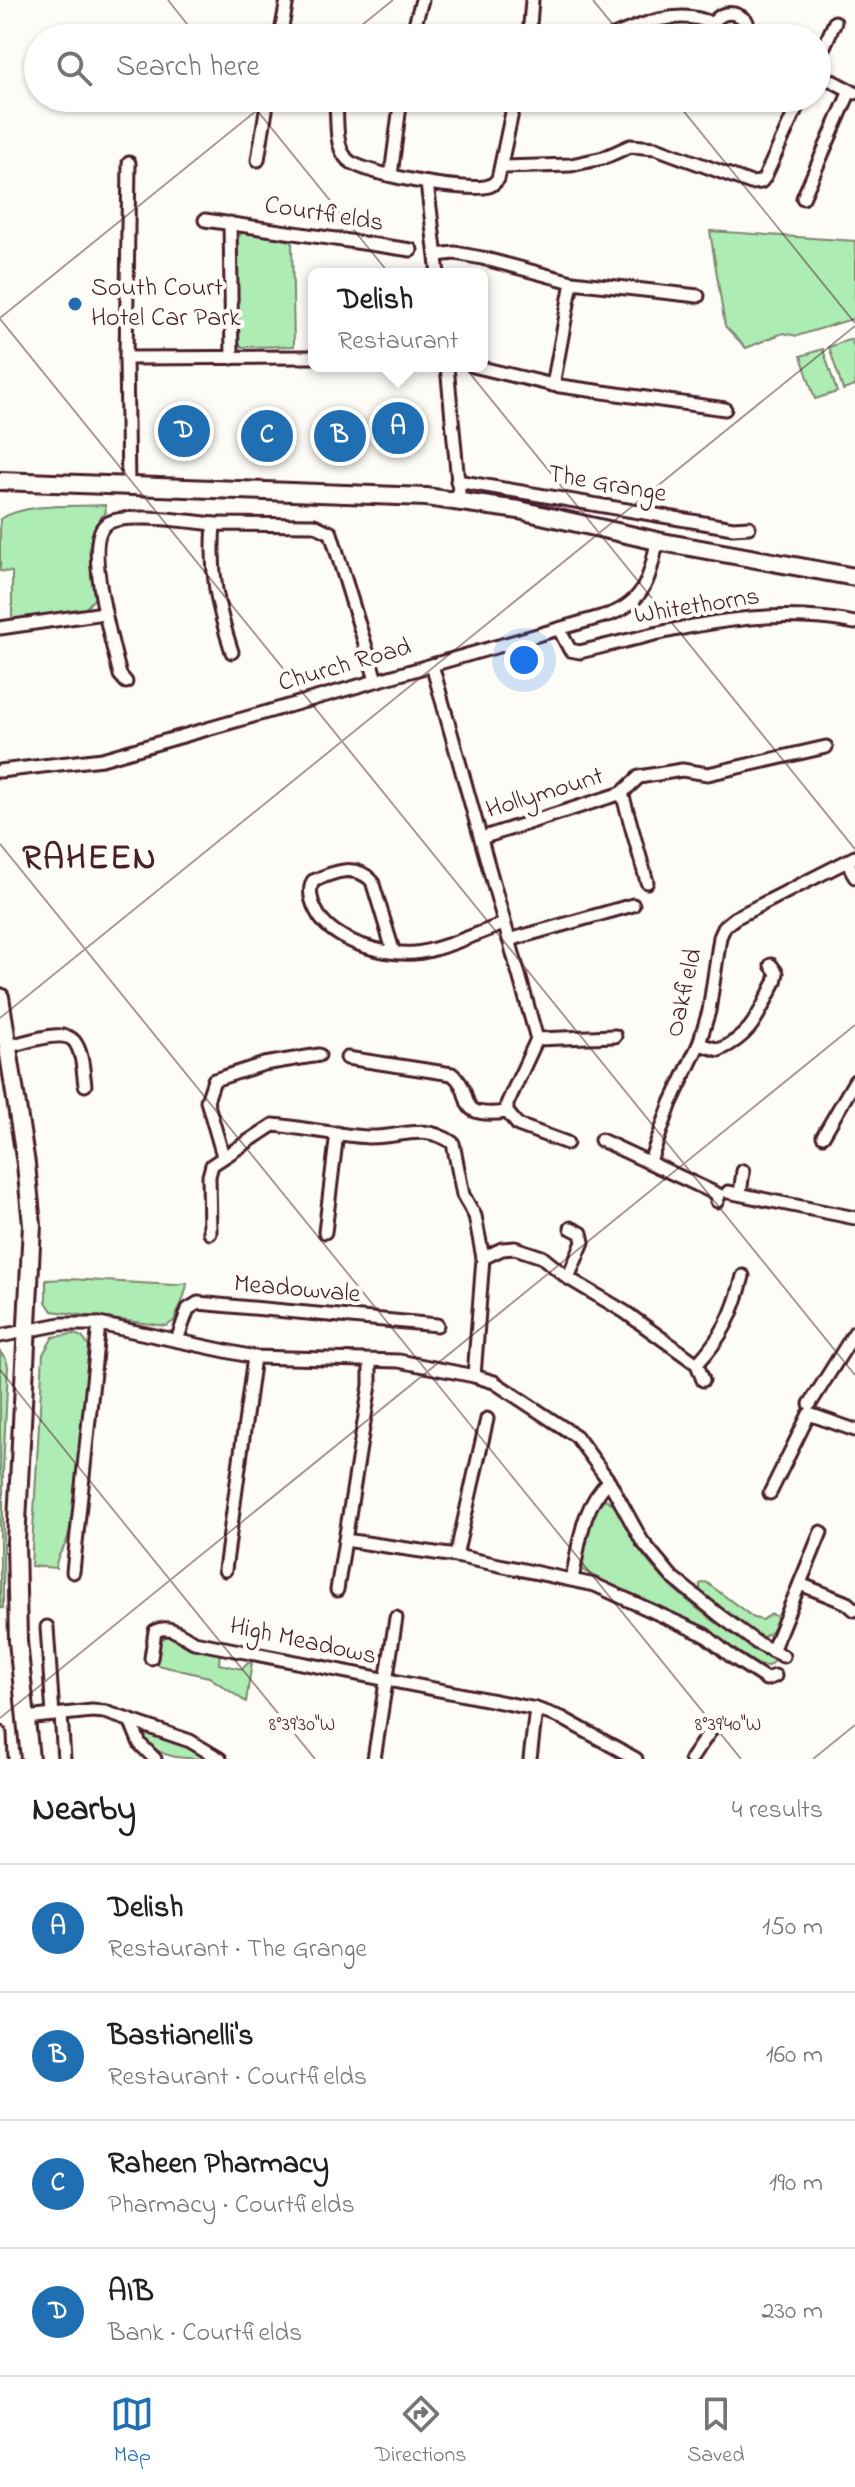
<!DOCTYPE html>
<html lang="en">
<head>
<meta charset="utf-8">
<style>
	:root { --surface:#fff; --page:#f6f6f6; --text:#202124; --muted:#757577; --line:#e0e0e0; --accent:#1f6fb2 }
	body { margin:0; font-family:"Indie Flower",sans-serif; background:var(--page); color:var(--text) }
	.you { position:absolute; left:524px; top:660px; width:28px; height:28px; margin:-20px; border:6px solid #fff; border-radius:50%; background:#1a73e8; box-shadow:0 0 0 12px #1a73e833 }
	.badge { display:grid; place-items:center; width:52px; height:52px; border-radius:50%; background:var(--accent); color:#fff; font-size:26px; font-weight:700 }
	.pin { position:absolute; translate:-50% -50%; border:4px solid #fff; box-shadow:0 2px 8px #0006 }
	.popup { position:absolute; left:308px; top:268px; width:180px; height:104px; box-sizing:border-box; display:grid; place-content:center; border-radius:12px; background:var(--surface); filter:drop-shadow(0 2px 6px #0005); font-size:26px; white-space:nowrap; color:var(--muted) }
	.popup b { font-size:30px; color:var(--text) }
	.popup::after { content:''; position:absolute; left:50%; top:100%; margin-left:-16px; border:16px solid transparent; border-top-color:var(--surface) }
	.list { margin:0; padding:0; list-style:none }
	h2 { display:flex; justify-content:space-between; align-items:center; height:104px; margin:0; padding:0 32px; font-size:34px }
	h2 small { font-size:26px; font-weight:400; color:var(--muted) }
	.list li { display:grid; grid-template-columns:52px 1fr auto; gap:24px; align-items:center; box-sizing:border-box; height:128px; padding:0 32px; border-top:2px solid var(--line) }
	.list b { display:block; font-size:30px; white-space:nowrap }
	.list p { margin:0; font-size:26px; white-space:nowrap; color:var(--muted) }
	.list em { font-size:26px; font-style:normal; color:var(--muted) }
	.icon { flex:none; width:44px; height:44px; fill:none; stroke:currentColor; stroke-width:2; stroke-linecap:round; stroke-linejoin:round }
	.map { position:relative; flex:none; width:855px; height:1759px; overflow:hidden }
	.search { position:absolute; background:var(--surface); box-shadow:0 2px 6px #0004; left:24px; right:24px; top:24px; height:88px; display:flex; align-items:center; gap:20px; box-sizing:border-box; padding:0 28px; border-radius:44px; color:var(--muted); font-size:30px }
	.sheet { height:616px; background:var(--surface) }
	nav { display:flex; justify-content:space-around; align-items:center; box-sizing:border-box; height:112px; border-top:2px solid var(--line); background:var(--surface); font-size:22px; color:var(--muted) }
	nav a { display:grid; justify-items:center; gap:4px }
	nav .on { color:var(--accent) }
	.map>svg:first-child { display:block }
	.green { fill:#adecb3; stroke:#7c866f; stroke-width:2 }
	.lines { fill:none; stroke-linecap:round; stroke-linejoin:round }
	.street-casing { stroke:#4a1f2b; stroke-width:17 }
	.secondary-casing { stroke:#4a1f2b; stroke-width:22 }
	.street { stroke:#fdfcf7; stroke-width:11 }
	.secondary { stroke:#fdfcf7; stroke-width:16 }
	.ticks { fill:none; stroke:#4a1f2b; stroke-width:2; stroke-opacity:0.45 }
	.poi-dot { fill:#1f6fb2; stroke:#fdfcf7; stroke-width:3 }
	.labels { text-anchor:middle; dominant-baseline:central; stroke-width:8; stroke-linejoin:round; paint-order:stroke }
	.street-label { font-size:26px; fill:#4a1f2b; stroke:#fdfcf7 }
	.poi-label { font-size:26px; fill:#4a1f2b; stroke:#fdfcf7; text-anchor:start }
	.district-label { font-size:34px; font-weight:bold; letter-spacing:2px; fill:#4a1f2b; stroke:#fdfcf7 }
	.ticks-label { font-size:20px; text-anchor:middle; fill:#4a1f2b; stroke:#fdfcf7; stroke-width:8; stroke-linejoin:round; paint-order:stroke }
</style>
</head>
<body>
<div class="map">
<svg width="855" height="1759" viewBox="0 0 855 1759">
	<rect width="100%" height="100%" fill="#fdfcf7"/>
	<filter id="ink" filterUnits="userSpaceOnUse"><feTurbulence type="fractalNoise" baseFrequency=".0125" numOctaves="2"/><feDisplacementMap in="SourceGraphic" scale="16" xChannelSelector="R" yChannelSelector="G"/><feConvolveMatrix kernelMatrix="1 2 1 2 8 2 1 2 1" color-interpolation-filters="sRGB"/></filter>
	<g filter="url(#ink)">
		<g class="green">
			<polygon points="710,231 855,241 855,318 797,336 783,333 746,348 725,326"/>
			<polygon points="242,232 292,241 294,346 242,347 239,343 236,241"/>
			<polygon points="851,339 855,350 855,386 843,390 829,347"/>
			<polygon points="823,349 837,392 815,399 801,356"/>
			<path d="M 105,505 L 106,512 C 81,535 91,568 95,598 L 84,610 L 12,623 L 12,572 L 0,571 L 0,519 C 30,502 72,507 105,505 Z"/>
			<path d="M 69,1279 L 174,1285 L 187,1283 C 186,1296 179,1308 174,1321 L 166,1326 L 52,1311 L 46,1302 L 46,1280 Z"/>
			<path d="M 74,1334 L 82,1337 L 90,1348 L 73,1531 L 69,1532 C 67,1549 56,1552 56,1568 L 31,1566 L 43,1354 L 53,1337 Z"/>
			<polygon points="0,1352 6,1359 8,1366 3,1472 3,1608 0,1608"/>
			<path d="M 605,1499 C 622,1506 630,1535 640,1550 C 665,1590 730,1635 771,1656 L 773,1662 L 768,1666 L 757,1665 L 697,1623 L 646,1603 L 584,1571 L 581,1558 L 594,1506 Z"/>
			<path d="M 706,1582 L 754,1618 L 762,1620 L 772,1614 L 778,1618 C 775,1628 772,1633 762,1637 L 758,1636 L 700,1594 L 700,1584 Z"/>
			<polygon points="172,1636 192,1648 220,1652 219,1664 242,1669 248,1663 252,1662 246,1702 209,1677 157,1665 160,1642 165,1637"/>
			<path d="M 147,1733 L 181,1742 L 213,1759 C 185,1759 159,1759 144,1739 Z"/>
		</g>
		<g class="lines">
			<defs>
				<g id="street">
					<polyline points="280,38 287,0"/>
					<polyline points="411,38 422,0"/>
					<polyline points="529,38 532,0"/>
					<path d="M 609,38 C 638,25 681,7 712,24"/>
					<path d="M 710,38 C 709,15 731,5 747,22 L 750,38"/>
					<polyline points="817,62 835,22"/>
					<polyline points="817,73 855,93"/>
					<path d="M 335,98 C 339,117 333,141 346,158 C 357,174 469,193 489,186 C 493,185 495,182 498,179 L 515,98"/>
					<polyline points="258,160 268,98"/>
					<polyline points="503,167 571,165 603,158 630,146 656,148 751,183 761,182 765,177 801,98"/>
					<polyline points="391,175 401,98"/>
					<polyline points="427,183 438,274"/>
					<polyline points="803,198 850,91"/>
					<polyline points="205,220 411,250"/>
					<polyline points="230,223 232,358"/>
					<polyline points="436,255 455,253 482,258 572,282"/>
					<polyline points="698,296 572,282 553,385 725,409"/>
					<polyline points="126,358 314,357"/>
					<polyline points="447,366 460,503"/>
					<polyline points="473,366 553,385"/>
					<polyline points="457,481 733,528 749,527"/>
					<polyline points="128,487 126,358 129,163"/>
					<polyline points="0,628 104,613"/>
					<path d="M 560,631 L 570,650 L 580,652 C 671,630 761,604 855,623"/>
					<path d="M 232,652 C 217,606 210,572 214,524 L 314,525 L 331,533 L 376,680"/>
					<polyline points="432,665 537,1039 507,1104 507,1112 518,1125 567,1143"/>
					<path d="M 126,682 L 120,675 C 114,650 83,543 105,525 C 121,511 192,522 214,524"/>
					<path d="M 0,771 L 102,759 L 611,614 C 645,601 651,575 657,541"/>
					<polyline points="622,793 647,882"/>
					<polyline points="481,838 622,793 639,777 682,770 708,774 826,747"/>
					<polyline points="847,861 855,877"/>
					<polyline points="509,940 633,905"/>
					<path d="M 393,950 L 372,881 C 355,863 333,872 313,881 C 307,892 313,906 319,916 C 338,943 383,955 415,953 C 439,951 480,932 504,924"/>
					<polyline points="537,1039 615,1036"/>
					<path d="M 699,1044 L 719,1050 C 754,1034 758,1014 775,982 L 777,973 L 771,965"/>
					<path d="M 7,1047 C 22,1043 63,1028 74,1041 C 83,1052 83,1072 85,1085"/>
					<path d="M 347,1058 L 452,1074 C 478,1095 450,1119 507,1112"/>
					<polyline points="823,1136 855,1081"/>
					<polyline points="601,1140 719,1195 717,1201"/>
					<polyline points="223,1156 207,1101 214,1080 264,1064 319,1055"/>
					<polyline points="650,1161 671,1103 699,1044 709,1011 720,937 725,926 735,918 855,857"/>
					<polyline points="728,1192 855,1218"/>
					<polyline points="740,1194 743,1171"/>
					<polyline points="325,1232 337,1133"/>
					<path d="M 210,1233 L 209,1176 L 212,1165 L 273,1125 C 305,1128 336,1135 368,1137 C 402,1138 421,1122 453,1143 L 463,1195 L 475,1216 L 483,1258"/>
					<polyline points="568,1278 583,1242 581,1233 571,1228"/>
					<polyline points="0,1336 61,1324 99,1324 254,1357 399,1361 474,1376 494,1382 576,1436 609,1481 642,1541 672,1577 719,1615 757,1643 783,1656"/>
					<polyline points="177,1340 188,1309 198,1303 437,1325"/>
					<path d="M 697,1364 C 723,1336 734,1313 743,1276"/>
					<polyline points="474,1376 483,1258 502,1249 515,1248 542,1257 568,1278 625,1312 697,1364 703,1380"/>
					<polyline points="810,1404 855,1332"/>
					<polyline points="770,1493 809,1414 855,1430"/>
					<polyline points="345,1540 456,1556 595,1585 705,1635 732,1657 766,1679 775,1676"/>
					<polyline points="456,1556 487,1419"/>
					<polyline points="225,1570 254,1357"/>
					<polyline points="73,1572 99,1324"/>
					<path d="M 572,1579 C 580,1542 581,1508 609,1481"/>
					<polyline points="800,1584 847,1603 855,1610"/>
					<polyline points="337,1590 370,1385 370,1361"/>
					<polyline points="47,1627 53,1715"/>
					<polyline points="772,1651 821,1532"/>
					<path d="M 151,1658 L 155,1631 C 170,1624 181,1635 194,1642 L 536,1709 L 562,1718 L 636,1759"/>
					<polyline points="61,1715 64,1759"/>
					<polyline points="25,1718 92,1711 105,1712 190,1741 220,1759"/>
					<polyline points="130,1720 140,1744 155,1759"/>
					<polyline points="0,1733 1,1759"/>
					<polyline points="374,1759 396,1618"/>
					<polyline points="530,1759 536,1709"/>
					<polyline points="691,1759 713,1727"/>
				</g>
				<g id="secondary">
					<polyline points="0,481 426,497 519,510 657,541 855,577"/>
					<polyline points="0,997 26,1164 32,1225 16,1542 18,1641 30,1759"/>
				</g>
			</defs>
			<use href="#street" class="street-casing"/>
			<use href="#secondary" class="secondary-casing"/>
			<use href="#street" class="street"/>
			<use href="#secondary" class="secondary"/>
		</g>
	</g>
	<path class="ticks" d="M 168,0 L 198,38M 593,0 L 624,38M 346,38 L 393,0M 247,98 L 855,849M 673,98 L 855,323M 0,318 L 272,98M 0,319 L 855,1375M 0,844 L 741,1759M 0,1018 L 855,326M 0,1370 L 315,1759M 0,1718 L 855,1025M 813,1759 L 855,1725"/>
	<circle class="poi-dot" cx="75" cy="304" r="8"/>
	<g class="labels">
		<g class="street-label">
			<text transform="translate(324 215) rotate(9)">Courtfields</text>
			<text transform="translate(607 485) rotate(10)">The Grange</text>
			<text transform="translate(697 607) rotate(-9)">Whitethorns</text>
			<text transform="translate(345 666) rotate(-16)">Church Road</text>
			<text transform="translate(545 794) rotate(-17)">Hollymount</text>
			<text transform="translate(685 993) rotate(-77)">Oakfield</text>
			<text transform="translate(297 1290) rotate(5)">Meadowvale</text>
			<text transform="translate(303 1642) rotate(12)">High Meadows</text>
		</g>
		<g class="poi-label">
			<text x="91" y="289">South Court<tspan x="91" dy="30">Hotel Car Park</tspan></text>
		</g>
		<g class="district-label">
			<text x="90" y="860">RAHEEN</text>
		</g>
	</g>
	<g class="ticks-label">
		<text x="302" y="1730">8°39'30"W</text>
		<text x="728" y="1730">8°39'40"W</text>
	</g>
</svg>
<div class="you"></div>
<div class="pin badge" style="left:398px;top:428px">A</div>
<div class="popup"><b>Delish</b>Restaurant</div>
<div class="pin badge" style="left:340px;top:436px">B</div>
<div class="pin badge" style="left:267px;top:436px">C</div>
<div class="pin badge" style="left:184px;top:431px">D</div>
<div class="search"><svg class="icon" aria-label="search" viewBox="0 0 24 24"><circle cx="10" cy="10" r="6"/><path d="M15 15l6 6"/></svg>Search here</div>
</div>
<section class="sheet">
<h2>Nearby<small>4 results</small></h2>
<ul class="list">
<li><span class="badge">A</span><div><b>Delish</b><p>Restaurant · The Grange</p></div><em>150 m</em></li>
<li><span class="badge">B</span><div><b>Bastianelli's</b><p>Restaurant · Courtfields</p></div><em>160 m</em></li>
<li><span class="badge">C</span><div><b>Raheen Pharmacy</b><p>Pharmacy · Courtfields</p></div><em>190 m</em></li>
<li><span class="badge">D</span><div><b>AIB</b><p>Bank · Courtfields</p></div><em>230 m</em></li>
</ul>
</section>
<nav>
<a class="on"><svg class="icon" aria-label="map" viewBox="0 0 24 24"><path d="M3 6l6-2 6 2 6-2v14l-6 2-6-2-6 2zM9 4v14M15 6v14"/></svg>Map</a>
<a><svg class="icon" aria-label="directions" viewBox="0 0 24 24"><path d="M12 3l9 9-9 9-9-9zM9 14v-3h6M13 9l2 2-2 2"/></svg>Directions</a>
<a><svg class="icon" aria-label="saved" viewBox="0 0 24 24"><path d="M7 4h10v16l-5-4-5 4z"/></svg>Saved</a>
</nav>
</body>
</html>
